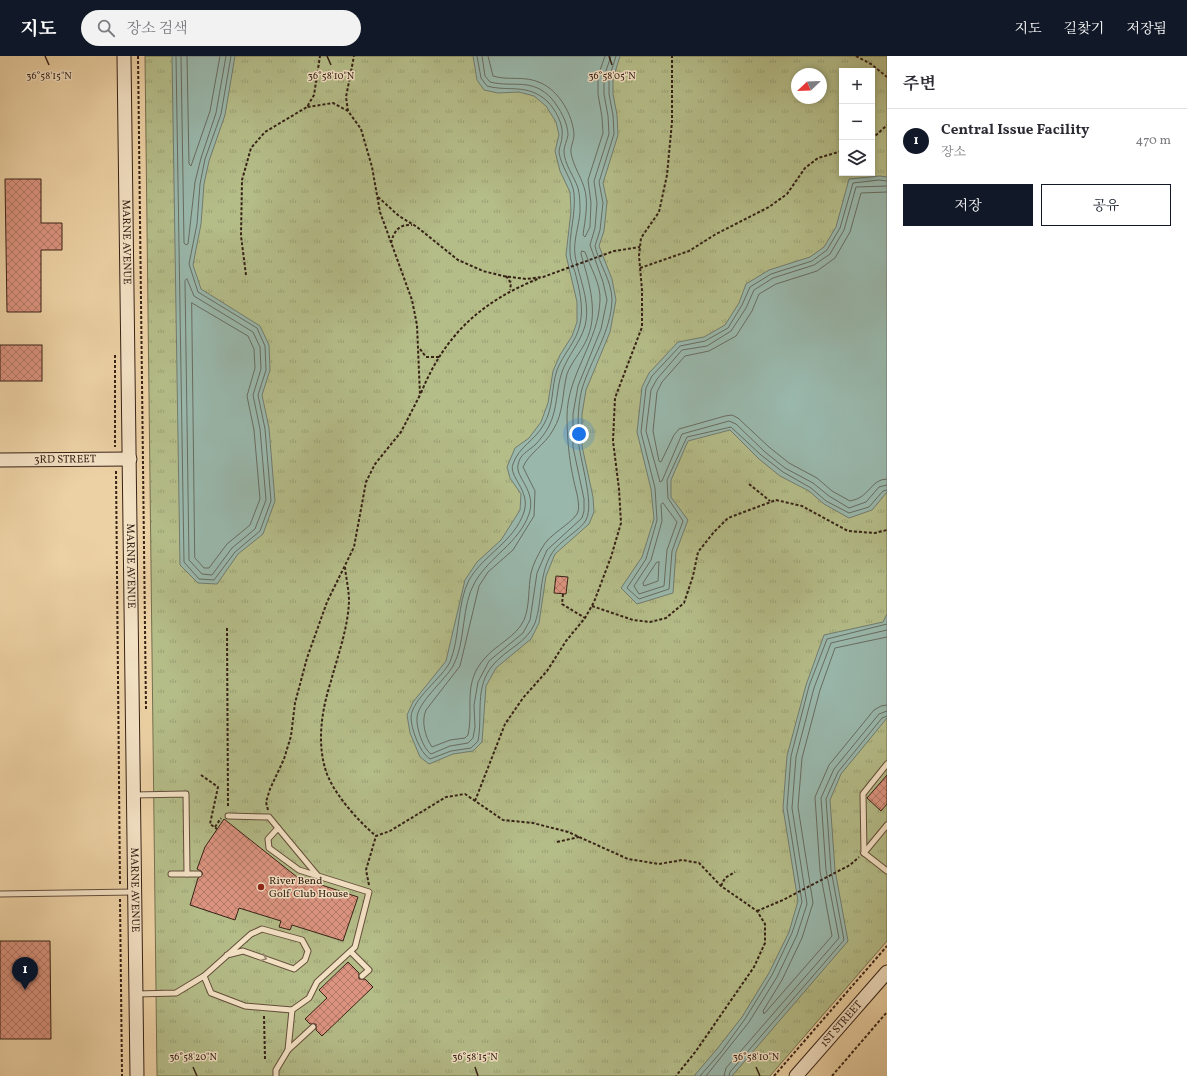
<!DOCTYPE html>
<html lang="ko">
<head>
<meta charset="utf-8">
<style>
	:root { --surface:#fff; --page:#f2f2f3; --text:#2b2b33; --muted:#7c7c81; --line:#e1e1e2; --accent:#111827 }
	body { margin:0; font-family:Vollkorn,"Noto Serif KR",serif; background:var(--page); color:var(--text) }
	.controls { position:absolute; right:12px; top:12px; display:grid; overflow:hidden; border-radius:0px; box-shadow:0 2px 6px #0003 }
	.controls button { width:36px; height:36px; display:grid; place-items:center; padding:0; border:0; border-bottom:1px solid var(--line); background:var(--surface); color:var(--text); font:20px sans-serif }
	.compass { position:absolute; left:791px; top:12px; width:36px; height:36px; border-radius:50%; background:var(--surface); box-shadow:0 2px 6px #0003; rotate:247deg }
	.you { position:absolute; left:579px; top:378px; width:14px; height:14px; margin:-10px; border:3px solid #fff; border-radius:50%; background:#1a73e8; box-shadow:0 0 0 6px #1a73e833 }
	.badge { display:grid; place-items:center; width:26px; height:26px; border-radius:50%; background:var(--accent); color:#fff; font-size:13px; font-weight:700 }
	.pin { position:absolute; translate:-50% -33px; filter:drop-shadow(0 1px 2px #0008) }
	.pin::after { content:''; position:absolute; top:21px; width:14px; height:12px; background:inherit; clip-path:polygon(0 0,100% 0,50% 100%) }
	.list { margin:0; padding:0; list-style:none }
	h2 { display:flex; justify-content:space-between; align-items:center; height:52px; margin:0; padding:0 16px; font-size:17px }
	h2 small { font-size:13px; font-weight:400; color:var(--muted) }
	.list li { display:grid; grid-template-columns:26px 1fr auto; gap:12px; align-items:center; box-sizing:border-box; height:64px; padding:0 16px; border-top:1px solid var(--line) }
	.list b { display:block; font-size:15px; white-space:nowrap }
	.list p { margin:0; font-size:13px; white-space:nowrap; color:var(--muted) }
	.list em { font-size:13px; font-style:normal; color:var(--muted) }
	.actions { display:flex; gap:8px; padding:12px 16px }
	.actions a { flex:1; padding:9px 0; border:1px solid var(--accent); border-radius:0px; text-align:center; font-size:14px; color:var(--accent) }
	.actions .main { background:var(--accent); color:#fff }
	.icon { flex:none; width:22px; height:22px; fill:none; stroke:currentColor; stroke-width:2; stroke-linecap:round; stroke-linejoin:round }
	.map { position:relative; flex:none; width:887px; height:1020px; overflow:hidden }
	header { display:flex; align-items:center; gap:24px; box-sizing:border-box; height:56px; padding:0 20px; background:var(--accent); color:#fff }
	header strong { font-size:19px }
	nav { display:flex; gap:22px; margin-inline-start:auto; font-size:14px }
	.search { width:280px; height:36px; background:var(--page); display:flex; align-items:center; gap:10px; box-sizing:border-box; padding:0 14px; border-radius:22px; color:var(--muted); font-size:15px }
	main { display:flex }
	aside { flex:1; background:var(--surface) }
	.map>svg:first-child { display:block }
	.grass { fill:url(#grass-tufts); stroke:#766f4f; fill-rule:evenodd }
	.water { fill:#99b7ab; stroke:#727b6f }
	.lines { fill:none; stroke-linecap:round; stroke-linejoin:round }
	.shore { stroke:#686c60; stroke-width:1 }
	.building { fill:url(#building-cross-hatch); stroke:#372216 }
	.lane-casing { stroke:#644e3a; stroke-width:7 }
	.secondary-casing { stroke:#372216; stroke-width:15 }
	.path { stroke:#372216; stroke-width:2; stroke-dasharray:3 2; stroke-linecap:butt }
	.lane { stroke:#f3e1c4; stroke-width:5 }
	.secondary { stroke:#f3e1c4; stroke-width:13 }
	.oneway { stroke:#95826d }
	.ticks { fill:none; stroke:#372216; stroke-width:1.5 }
	.poi-dot { fill:#8f2418; stroke:#f3e1c4; stroke-width:1.5 }
	.labels { text-anchor:middle; dominant-baseline:central; stroke-width:3; stroke-linejoin:round; paint-order:stroke }
	.street-label { font-size:11px; fill:#372216; stroke:#f3e1c4 }
	.poi-label { font-size:11px; fill:#372216; stroke:#f3e1c4; text-anchor:start }
	.ticks-label { font-size:10px; text-anchor:middle; fill:#372216; stroke:#f3e1c4; stroke-width:3; stroke-linejoin:round; paint-order:stroke }
</style>
</head>
<body>
<header>
<strong>지도</strong>
<div class="search"><svg class="icon" aria-label="search" viewBox="0 0 24 24"><circle cx="10" cy="10" r="6"/><path d="M15 15l6 6"/></svg>장소 검색</div>
<nav><a>지도</a><a>길찾기</a><a>저장됨</a></nav>
</header>
<main>
<div class="map">
<svg width="887" height="1020" viewBox="0 0 887 1020">
	<defs>
		<pattern id="grass-tufts" width="24" height="20" patternUnits="userSpaceOnUse"><rect width="24" height="20" fill="#b4bc88"/><path d="M3 7l-1-3M5 7V3M7 7l1-3M15 17l-1-3M17 17v-4M19 17l1-3" fill="none" stroke="#9ba175"/></pattern>
		<pattern id="building-cross-hatch" width="8" height="8" patternUnits="userSpaceOnUse"><rect width="8" height="8" fill="#dc9480"/><path d="M0 0l8 8M0 8l8-8" fill="none" stroke="#b37868"/></pattern>
	</defs>
	<rect width="100%" height="100%" fill="#ecd1a4"/>
	<filter id="stains"><feTurbulence type="fractalNoise" baseFrequency=".005" numOctaves="4"/><feColorMatrix values="0 0 0 0 .2 0 0 0 0 .09 0 0 0 0 .02 0 0 0 .5 -.17"/></filter>
	<radialGradient id="worn" r=".72"><stop offset=".6" stop-color="#630" stop-opacity="0"/><stop offset="1" stop-color="#630" stop-opacity=".3"/></radialGradient>
	<path class="grass" d="M 145,0 L 887,0 L 887,885 L 770,1020 L 157,1020 ZM 842,15 L 872,15 L 872,117 L 842,117 ZM 797,18 L 821,18 L 821,42 L 797,42 Z"/>
	<g class="water">
		<polygon points="172,0 235,0 225,59 209,105 204,128 201,168 193,209 201,233 260,270 269,289 270,314 262,339 269,372 275,445 263,478 238,498 217,528 198,527 180,509"/>
		<polygon points="473,0 620,0 613,23 613,38 617,59 618,79 603,127 607,146 604,175 599,190 612,223 616,244 610,276 586,334 582,358 582,390 593,441 594,456 589,468 555,498 546,520 539,567 531,583 496,612 486,630 482,686 473,695 453,698 429,708 420,701 410,677 407,659 413,646 446,605 465,524 477,506 501,484 520,454 521,438 510,422 507,411 515,392 529,382 541,366 548,347 553,315 560,299 572,280 577,266 577,246 566,199 571,155 570,136 560,115 555,95 559,79 556,66 546,50 534,40 519,36 498,37 484,34 477,24"/>
		<polygon points="880,120 887,121 887,436 872,454 849,462 824,448 809,435 780,420 759,403 730,374 688,385 671,424 671,441 688,464 676,496 673,537 637,548 621,532 642,501 654,463 651,433 637,376 642,331 649,317 678,286 704,281 725,269 739,247 746,228 769,214 810,201 824,191 836,171 849,123"/>
		<polygon points="887,558 887,662 841,718 830,744 835,814 848,885 732,1020 694,1020 717,993 742,961 769,917 789,876 798,845 783,752 787,700 806,629 824,579 883,566"/>
	</g>
	<g class="lines">
		<g class="shore">
			<polyline points="176,0 184,506 199,523 214,524 235,496 260,475 271,445 265,373 258,339 266,314 265,290 257,272 198,236 189,208 197,168 200,128 205,103 221,58 231,0"/>
			<polyline points="181,0 184,187 186,189 188,188 195,126 201,102 216,57 226,0"/>
			<polyline points="187,0 189,108 191,110 210,55 220,0"/>
			<path d="M 477,0 L 481,22 L 487,30 C 509,36 527,27 547,45 C 555,53 564,68 562,81 C 562,86 559,91 559,96 C 561,111 572,123 574,137 C 576,158 569,177 570,197 C 570,203 573,210 575,216 C 579,232 584,251 580,268 C 577,285 563,298 557,314 C 551,332 554,351 544,368 C 535,385 519,390 513,408 C 508,421 531,434 524,456 C 514,486 484,498 469,524 C 457,547 460,582 450,606 C 442,622 412,643 411,661 C 411,673 420,697 430,703 L 451,695 L 471,692 L 478,685 C 483,659 474,631 493,609 C 506,593 527,587 535,567 C 543,544 538,520 552,497 C 559,485 581,474 586,464 C 595,447 579,402 578,381 C 578,364 578,348 582,333 C 591,303 611,276 612,244 C 612,225 599,208 595,190 L 600,174 L 603,147 L 599,126 L 614,78 L 613,59 L 609,38 L 609,22 L 616,0"/>
			<path d="M 482,0 L 485,20 L 490,26 C 514,32 532,21 552,43 C 560,53 568,67 568,79 C 567,85 564,90 564,95 C 564,108 574,120 578,132 C 580,139 580,149 580,156 C 579,170 573,185 575,199 C 579,223 591,245 585,270 C 580,287 568,299 562,316 C 556,333 558,352 549,370 C 546,376 540,384 535,389 C 527,396 520,398 518,409 C 515,421 537,435 529,458 C 519,487 490,500 475,526 C 461,549 466,587 453,610 C 445,624 417,647 417,662 C 416,671 423,693 431,698 L 450,690 L 468,687 L 473,682 L 475,671 L 474,649 L 478,626 L 489,605 L 523,577 L 530,564 L 537,517 L 547,494 L 582,462 L 584,455 L 584,443 L 573,391 L 573,358 L 578,330 L 601,273 L 607,244 L 603,226 L 590,189 L 595,172 L 597,147 L 594,125 L 609,78 L 608,60 L 604,38 L 604,21 L 611,0"/>
			<path d="M 488,0 L 493,20 C 509,25 524,19 541,27 C 559,35 573,59 574,79 C 574,85 570,91 571,97 C 573,109 580,119 584,131 C 589,146 585,164 583,179 L 585,181 L 590,171 L 591,147 L 588,124 L 603,77 L 602,61 L 598,38 L 598,20 L 605,0"/>
			<polyline points="887,125 879,124 853,127 840,172 827,194 812,205 771,218 750,231 742,249 728,272 705,285 680,290 652,320 646,332 641,376 655,432 657,464 646,503 627,532 639,543 669,533 672,495 683,465 668,442 667,424 687,381 731,371 761,399 783,416 811,432 826,445 849,457 869,451 883,435 887,434"/>
			<polyline points="887,130 856,131 844,174 830,198 814,209 773,222 754,234 746,252 731,275 707,290 682,294 657,323 651,334 646,375 660,426 662,425 682,378 729,365 736,368 765,396 785,412 813,427 829,440 849,452 866,446 879,431 887,429"/>
			<path d="M 887,136 L 861,137 L 850,176 L 835,202 L 817,215 L 776,228 L 759,238 L 752,255 L 736,280 L 709,295 L 685,300 L 662,326 L 657,336 L 653,375 L 659,405 L 661,406 L 674,379 L 679,373 L 725,360 L 732,359 L 738,362 L 769,391 L 789,407 L 817,422 L 832,435 L 850,445 C 870,442 870,423 887,423"/>
			<path d="M 582,195 L 585,196 C 590,211 601,228 600,244 C 599,285 567,319 567,360 C 567,387 570,412 577,438 C 578,443 580,453 577,458 C 570,469 549,478 542,492 C 538,499 533,508 531,517 C 528,532 530,550 524,564 C 516,581 497,588 485,602 C 462,627 474,652 468,679 L 465,682 L 450,684 L 432,691 C 425,681 421,665 426,654 L 460,610 L 479,530 L 488,516 L 513,494 L 534,460 L 535,435 L 523,411 C 529,397 545,389 553,374 C 564,357 562,337 567,318 C 571,307 580,297 585,287 C 600,259 589,226 581,198 Z"/>
			<polygon points="187,223 194,240 253,276 260,291 261,313 253,339 260,373 266,444 255,473 232,492 212,519 202,518 189,504 185,225"/>
			<polygon points="192,247 248,280 254,293 255,312 247,340 254,374 260,443 250,469 227,488 209,512 204,512 195,502"/>
			<polygon points="663,447 677,466 667,494 664,530 639,538 634,530 651,504 662,465 661,449"/>
			<polygon points="659,506 658,525 644,530 643,527 656,507"/>
			<polyline points="887,581 835,592 820,634 802,702 798,751 813,847 802,882 782,924 763,955 764,958 832,880 820,815 815,741 829,709 874,654 881,650 887,649"/>
			<polyline points="700,1020 721,996 745,963 772,919 792,877 802,846 787,752 791,700 809,630 827,583 887,568"/>
			<polyline points="706,1020 749,966 777,921 797,879 807,848 792,752 796,701 814,632 831,587 887,574"/>
			<polyline points="724,1020 726,1012 839,882 826,814 821,742 834,713 879,658 887,655"/>
			<polyline points="729,1020 730,1016 844,884 831,814 826,743 838,716 882,662 887,660"/>
		</g>
	</g>
	<g class="building">
		<polygon points="5,123 41,123 41,167 62,167 62,194 41,194 41,256 7,256"/>
		<rect x="0" y="289" width="42" height="36"/>
		<polygon points="556,520 568,521 566,538 554,537"/>
		<polygon points="887,719 887,748 881,755 867,742"/>
		<polygon points="224,763 297,821 358,841 343,885 292,869 290,874 279,871 281,865 239,852 235,864 190,849 198,822 203,818 201,815 197,813 205,791"/>
		<polygon points="0,885 50,885 51,983 0,983"/>
		<polygon points="348,906 359,917 359,923 365,923 373,931 322,980 316,974 316,968 310,968 305,963 327,942 319,934"/>
	</g>
	<g class="lines">
		<defs>
			<g id="lane">
				<polyline points="134,739 186,738 187,818 171,818"/>
				<polyline points="228,760 269,761 278,772"/>
				<polyline points="864,797 863,738 887,708"/>
				<polyline points="864,797 887,769"/>
				<polyline points="864,797 887,815"/>
				<polyline points="187,818 199,818"/>
				<polyline points="0,838 134,836"/>
				<polyline points="351,896 369,914 362,920"/>
				<polyline points="204,920 211,937 245,950 292,954 309,942 317,926 355,891 369,836 299,814 269,792 268,783 278,772 318,820"/>
				<polyline points="136,938 176,937 204,920 251,878 262,873 302,884 308,895 305,904 294,913 243,895 227,899"/>
				<polyline points="288,994 313,971"/>
				<polyline points="276,1020 276,1014 288,994 292,954"/>
			</g>
			<g id="secondary">
				<path id="s1" d="M 124,0 L 137,1020"/>
				<path id="s2" d="M 0,404 L 130,403"/>
				<path id="s3" d="M 796,1020 L 887,916"/>
			</g>
		</defs>
		<use href="#lane" class="lane-casing"/>
		<use href="#secondary" class="secondary-casing"/>
		<g class="path">
			<polyline points="138,0 146,653"/>
			<polyline points="856,0 871,8 887,21"/>
			<polyline points="348,55 346,41 354,0"/>
			<polyline points="872,83 887,69"/>
			<polyline points="378,141 399,160 417,171 458,204 483,215 503,220 526,223 543,221 614,195 640,191"/>
			<path d="M 391,187 C 394,175 399,168 412,169"/>
			<polyline points="640,212 689,195 716,178 769,151 787,138 805,112 818,102 842,95"/>
			<polyline points="246,219 241,180 242,124 251,92 265,76 307,51 314,39 320,0"/>
			<polyline points="506,220 511,227 510,234"/>
			<polyline points="420,293 426,301 440,301"/>
			<polyline points="115,299 115,391"/>
			<path d="M 421,337 C 445,278 482,245 540,222"/>
			<polyline points="116,415 120,829"/>
			<polyline points="749,428 770,445"/>
			<path d="M 345,511 C 346,522 349,534 349,545 C 348,572 338,599 331,625 C 322,653 317,684 325,712 C 331,735 358,765 376,780"/>
			<polyline points="563,538 562,548 585,562"/>
			<polyline points="592,550 633,564 650,566 666,562 684,547 693,520 698,496 714,476 728,462 776,444 802,450 848,475 875,477 887,474"/>
			<polyline points="227,572 228,752"/>
			<polyline points="201,719 218,731 210,768 217,773"/>
			<polyline points="475,745 505,668 523,642 547,615 566,585 585,562 594,546 611,501 621,467 619,433 613,385 615,342 642,271 642,234 639,200 641,182 659,156 667,119 672,66 672,0"/>
			<polyline points="268,754 266,746 270,733 284,703 291,680 295,647 307,602 327,546 354,491 366,426 375,408 401,376 420,339 417,269 412,244 380,156 372,111 361,73 348,55 333,47 307,51"/>
			<polyline points="215,771 221,762"/>
			<polyline points="557,786 579,781"/>
			<polyline points="369,829 366,814 376,780 390,775 446,741 465,738 503,764 533,767 568,776 628,803 659,808 682,804 699,807 721,830 757,855 765,868 765,887 754,911 696,995 676,1020"/>
			<polyline points="721,830 725,822 735,816"/>
			<polyline points="120,843 122,1020"/>
			<polyline points="757,855 783,844 850,809 859,801"/>
			<polyline points="264,960 265,1003"/>
			<polyline points="774,1020 887,890"/>
			<polyline points="832,1020 887,956"/>
		</g>
		<use href="#lane" class="lane"/>
		<use href="#secondary" class="secondary"/>
	</g>
	<defs><path id="oneway-chevron" d="M-2-3.5L2.5 0L-2 3.5" fill="none" stroke-width="1.6" stroke-linecap="round" stroke-linejoin="round"/></defs>
	<use class="oneway" href="#oneway-chevron" transform="translate(264 902) rotate(20)"/>
	<path class="ticks" d="M 45,0 L 49,9M 327,0 L 331,9M 609,0 L 612,9M 193,1011 L 197,1020M 475,1011 L 478,1020M 756,1011 L 760,1020"/>
	<circle class="poi-dot" cx="261" cy="831" r="4"/>
	<g class="labels">
		<g class="street-label">
			<text stroke="none"><textPath href="#s1" startOffset="186">MARNE AVENUE</textPath></text>
			<text stroke="none"><textPath href="#s2" startOffset="65">3RD STREET</textPath></text>
			<text stroke="none"><textPath href="#s1" startOffset="510">MARNE AVENUE</textPath></text>
			<text stroke="none"><textPath href="#s1" startOffset="834">MARNE AVENUE</textPath></text>
			<text stroke="none"><textPath href="#s3" startOffset="69">1ST STREET</textPath></text>
		</g>
		<g class="poi-label">
			<text x="269" y="825">River Bend<tspan x="269" dy="13">Golf Club House</tspan></text>
		</g>
	</g>
	<g class="ticks-label">
		<text x="49" y="23">36°58'15"N</text>
		<text x="331" y="23">36°58'10"N</text>
		<text x="612" y="23">36°58'05"N</text>
		<text x="193" y="1004">36°58'20"N</text>
		<text x="475" y="1004">36°58'15"N</text>
		<text x="756" y="1004">36°58'10"N</text>
	</g>
	<rect width="100%" height="100%" filter="url(#stains)"/>
	<rect width="100%" height="100%" fill="url(#worn)"/>
</svg>
<div class="controls">
<button>+</button>
<button>−</button>
<button><svg class="icon" aria-label="layers" viewBox="0 0 24 24"><path d="M12 4l9 5-9 5-9-5zM3 14l9 5 9-5"/></svg></button>
</div>
<svg class="compass" viewBox="-18 -18 36 36"><path d="M0-13l5 13h-10z" fill="#e53935"/><path d="M0 13l5-13h-10z" fill="#7c7c81"/></svg>
<div class="you"></div>
<div class="pin badge" style="left:25px;top:934px">1</div>
</div>
<aside>
<h2>주변<small></small></h2>
<ul class="list">
<li><span class="badge">1</span><div><b>Central Issue Facility</b><p>장소</p></div><em>470 m</em></li>
</ul>
<div class="actions"><a class="main">저장</a><a>공유</a></div>
</aside>
</main>
</body>
</html>
